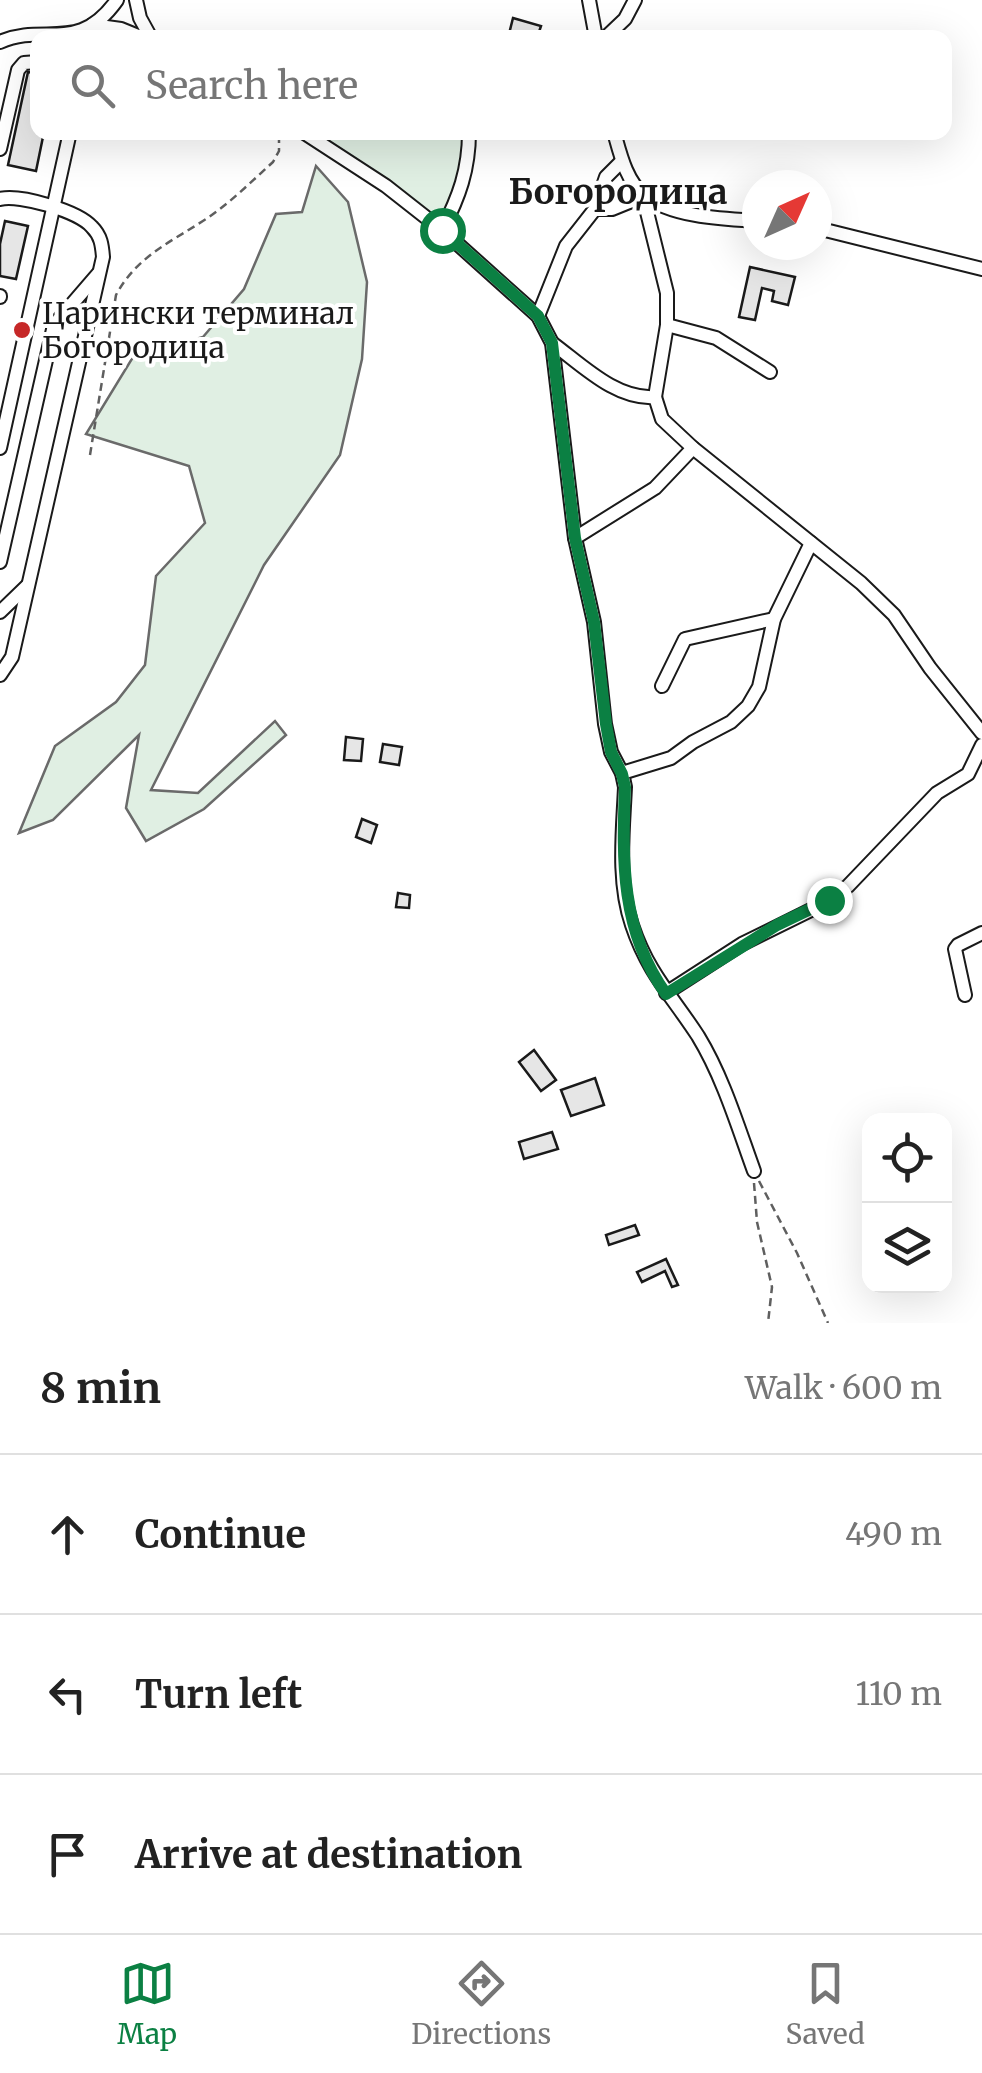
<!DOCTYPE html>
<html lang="en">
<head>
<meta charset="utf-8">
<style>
	:root { --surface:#fff; --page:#f6f6f6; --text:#222; --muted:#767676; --line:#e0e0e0; --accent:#0b8043 }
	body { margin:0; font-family:Merriweather,serif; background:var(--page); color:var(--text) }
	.controls { position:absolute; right:30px; bottom:30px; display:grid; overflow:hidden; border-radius:20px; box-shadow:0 10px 40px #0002 }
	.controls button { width:90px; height:90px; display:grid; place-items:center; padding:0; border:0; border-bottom:2px solid var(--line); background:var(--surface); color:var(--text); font:50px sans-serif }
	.compass { position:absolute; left:742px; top:170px; width:90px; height:90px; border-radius:50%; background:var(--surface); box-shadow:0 10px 40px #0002; rotate:45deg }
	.stop { position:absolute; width:30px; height:30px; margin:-22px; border:8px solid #0b8043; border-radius:50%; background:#fff }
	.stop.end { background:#0b8043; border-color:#fff; box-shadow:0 2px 10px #0008 }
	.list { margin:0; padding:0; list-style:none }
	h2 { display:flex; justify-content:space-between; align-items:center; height:130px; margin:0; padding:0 40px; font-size:42px }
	h2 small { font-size:32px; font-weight:400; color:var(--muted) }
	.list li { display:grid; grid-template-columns:65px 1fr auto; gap:30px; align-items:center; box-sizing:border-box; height:160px; padding:0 40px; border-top:2px solid var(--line) }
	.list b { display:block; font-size:38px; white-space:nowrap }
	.list em { font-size:32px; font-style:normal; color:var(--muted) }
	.icon { flex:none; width:55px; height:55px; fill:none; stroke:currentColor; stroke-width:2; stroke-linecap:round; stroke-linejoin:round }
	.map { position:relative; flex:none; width:982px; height:1323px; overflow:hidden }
	.search { position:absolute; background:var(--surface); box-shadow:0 10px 40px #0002; left:30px; right:30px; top:30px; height:110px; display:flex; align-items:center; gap:25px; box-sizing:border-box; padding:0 35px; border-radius:20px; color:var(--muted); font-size:38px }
	.sheet { height:610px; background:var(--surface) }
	nav { display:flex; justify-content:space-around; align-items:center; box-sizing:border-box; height:140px; border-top:2px solid var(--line); background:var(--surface); font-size:28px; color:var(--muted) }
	nav a { display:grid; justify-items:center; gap:5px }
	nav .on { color:var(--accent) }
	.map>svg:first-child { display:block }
	.green { fill:#e0efe3; stroke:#6a6a6a; stroke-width:2.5 }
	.building { fill:#e6e6e6; stroke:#1a1a1a; stroke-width:2.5 }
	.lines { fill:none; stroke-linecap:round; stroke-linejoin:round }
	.minor-casing { stroke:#1a1a1a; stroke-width:16 }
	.path { stroke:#5f5f5f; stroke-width:2.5; stroke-dasharray:8 5; stroke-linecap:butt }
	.minor { stroke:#fff; stroke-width:12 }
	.route { stroke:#0b8043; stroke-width:12 }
	.poi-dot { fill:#c62828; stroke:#fff; stroke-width:4 }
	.labels { text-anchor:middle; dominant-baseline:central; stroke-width:8; stroke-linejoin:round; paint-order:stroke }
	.poi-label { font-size:30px; fill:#1a1a1a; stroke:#fff; text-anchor:start }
	.quarter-label { font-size:35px; font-weight:bold; fill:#1a1a1a; stroke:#fff }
</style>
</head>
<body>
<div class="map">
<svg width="982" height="1323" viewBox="0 0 982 1323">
	<rect width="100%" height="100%" fill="#fff"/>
	<g class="green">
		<polygon points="303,133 469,133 468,165 442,230"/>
		<polygon points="316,166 348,202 367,282 362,359 340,455 264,565 151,790 198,793 275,721 286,735 204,809 146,841 126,808 139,735 53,820 19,833 55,746 116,702 145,665 156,576 205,523 189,466 86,434 133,357 203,337 244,289 276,214 302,212"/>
	</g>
	<g class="building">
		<polygon points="513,18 541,26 537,38 508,38"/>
		<polygon points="28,72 38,74 38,132 44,132 36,171 8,165"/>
		<polygon points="5,221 28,226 16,279 0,276 0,244"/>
		<polygon points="750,267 795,277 788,305 772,301 774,291 762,288 755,320 739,317"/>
		<polygon points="346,737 363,739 361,761 344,760"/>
		<polygon points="383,744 402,747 399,765 380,762"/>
		<polygon points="362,819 377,825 371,843 356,837"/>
		<polygon points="398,893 410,895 409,908 396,907"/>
		<polygon points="534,1050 556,1080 541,1091 519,1062"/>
		<polygon points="595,1078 604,1105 571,1116 561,1090"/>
		<polygon points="552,1132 558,1149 524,1159 519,1142"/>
		<polygon points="635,1225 639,1235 609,1245 606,1235"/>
		<polygon points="666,1259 678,1285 672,1287 665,1271 642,1282 637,1272"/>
	</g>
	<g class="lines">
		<defs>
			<g id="minor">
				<polyline points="136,0 140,18 151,38"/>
				<polyline points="589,0 596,38"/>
				<polyline points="92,25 121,29 143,38"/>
				<polyline points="605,38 625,19 635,0"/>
				<path d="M 0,42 C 45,22 78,55 117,0"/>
				<path d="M 303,132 L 386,186 L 442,230 L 538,316 L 552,343 L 575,538 L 594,622 L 605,724 L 611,752 L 622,773 L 625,787 C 623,832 617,881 632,925 C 648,973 672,996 698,1036 C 723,1077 738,1127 754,1171"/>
				<path d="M 614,132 C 620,153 626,181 644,195 C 671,217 724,219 757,221"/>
				<polyline points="0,149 18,70 24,63 38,62"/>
				<path d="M 0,199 C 20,194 78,211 92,227 C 101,236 102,245 103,257 L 12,657 L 0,675"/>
				<polyline points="651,199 647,212 667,293 667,325 655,397"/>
				<polyline points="595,209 612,209 644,196"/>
				<polyline points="817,228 982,269"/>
				<path d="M 442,230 C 459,197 469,170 469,132"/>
				<polyline points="0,297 0,296"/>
				<polyline points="538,316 566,246 595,209 606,177 622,161"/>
				<polyline points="667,325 716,338 770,372"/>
				<path d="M 552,343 C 582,365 616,400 655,397 L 662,419 L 693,448 L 861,583 L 894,615 L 930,668 L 982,733"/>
				<polyline points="0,448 70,132"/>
				<polyline points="575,538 655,488 693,448"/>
				<polyline points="0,562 54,325 98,274"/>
				<polyline points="0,612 28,585"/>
				<polyline points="662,686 685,639 774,619"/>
				<polyline points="622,773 671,758 693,742 731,722 748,706 759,687 774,619 811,543"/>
				<polyline points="666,993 742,944 829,901 848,886 937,793 968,774 982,745"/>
				<polyline points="965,995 955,949 958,945 982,933"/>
			</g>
		</defs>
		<use href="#minor" class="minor-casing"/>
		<g class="path">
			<path d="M 90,455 L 116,295 C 137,256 171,242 206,219 C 230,203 251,182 273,162 L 279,151 L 279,132"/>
			<polyline points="759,1181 797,1253 828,1323"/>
			<polyline points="754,1183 757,1222 772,1287 768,1323"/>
		</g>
		<use href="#minor" class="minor"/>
	</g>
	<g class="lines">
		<path class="route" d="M 442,230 L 538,316 L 552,343 L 575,538 L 594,622 L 606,724 L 611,752 L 622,774 L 625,787 C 622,861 621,931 666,994 L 777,925 L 829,900"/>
	</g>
	<circle class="poi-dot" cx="22" cy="330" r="10"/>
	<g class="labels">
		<g class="poi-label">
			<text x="42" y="313">Царински терминал<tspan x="42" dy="34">Богородица</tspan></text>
		</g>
		<g class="quarter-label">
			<text x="618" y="192">Богородица</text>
		</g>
	</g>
</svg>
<div class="controls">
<button><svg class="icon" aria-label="locate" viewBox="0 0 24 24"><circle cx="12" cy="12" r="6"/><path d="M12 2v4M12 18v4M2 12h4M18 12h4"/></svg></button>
<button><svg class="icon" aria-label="layers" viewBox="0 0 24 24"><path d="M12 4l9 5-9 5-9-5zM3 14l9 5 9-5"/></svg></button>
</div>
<svg class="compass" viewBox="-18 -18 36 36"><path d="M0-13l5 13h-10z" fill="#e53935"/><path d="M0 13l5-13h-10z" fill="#767676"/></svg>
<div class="stop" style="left:442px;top:230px"></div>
<div class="stop end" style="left:829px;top:900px"></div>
<div class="search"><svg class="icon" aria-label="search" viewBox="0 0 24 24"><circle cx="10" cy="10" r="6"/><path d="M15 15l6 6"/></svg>Search here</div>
</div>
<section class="sheet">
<h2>8 min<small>Walk · 600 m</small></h2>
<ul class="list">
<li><svg class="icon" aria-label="ahead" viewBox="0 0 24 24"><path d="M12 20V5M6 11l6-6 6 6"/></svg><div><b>Continue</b></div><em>490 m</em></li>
<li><svg class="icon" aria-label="left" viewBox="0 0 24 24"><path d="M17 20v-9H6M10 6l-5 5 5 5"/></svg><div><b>Turn left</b></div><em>110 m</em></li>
<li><svg class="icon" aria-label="arrive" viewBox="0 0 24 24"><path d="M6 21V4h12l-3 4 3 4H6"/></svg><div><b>Arrive at destination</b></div></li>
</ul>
</section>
<nav>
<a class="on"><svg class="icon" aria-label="map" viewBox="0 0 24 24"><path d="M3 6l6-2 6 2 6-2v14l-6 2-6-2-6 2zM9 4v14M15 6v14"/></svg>Map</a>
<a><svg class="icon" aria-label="directions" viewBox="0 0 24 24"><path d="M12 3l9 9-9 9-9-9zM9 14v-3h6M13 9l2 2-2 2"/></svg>Directions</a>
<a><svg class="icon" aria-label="saved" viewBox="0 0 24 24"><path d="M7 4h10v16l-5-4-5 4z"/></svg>Saved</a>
</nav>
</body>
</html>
